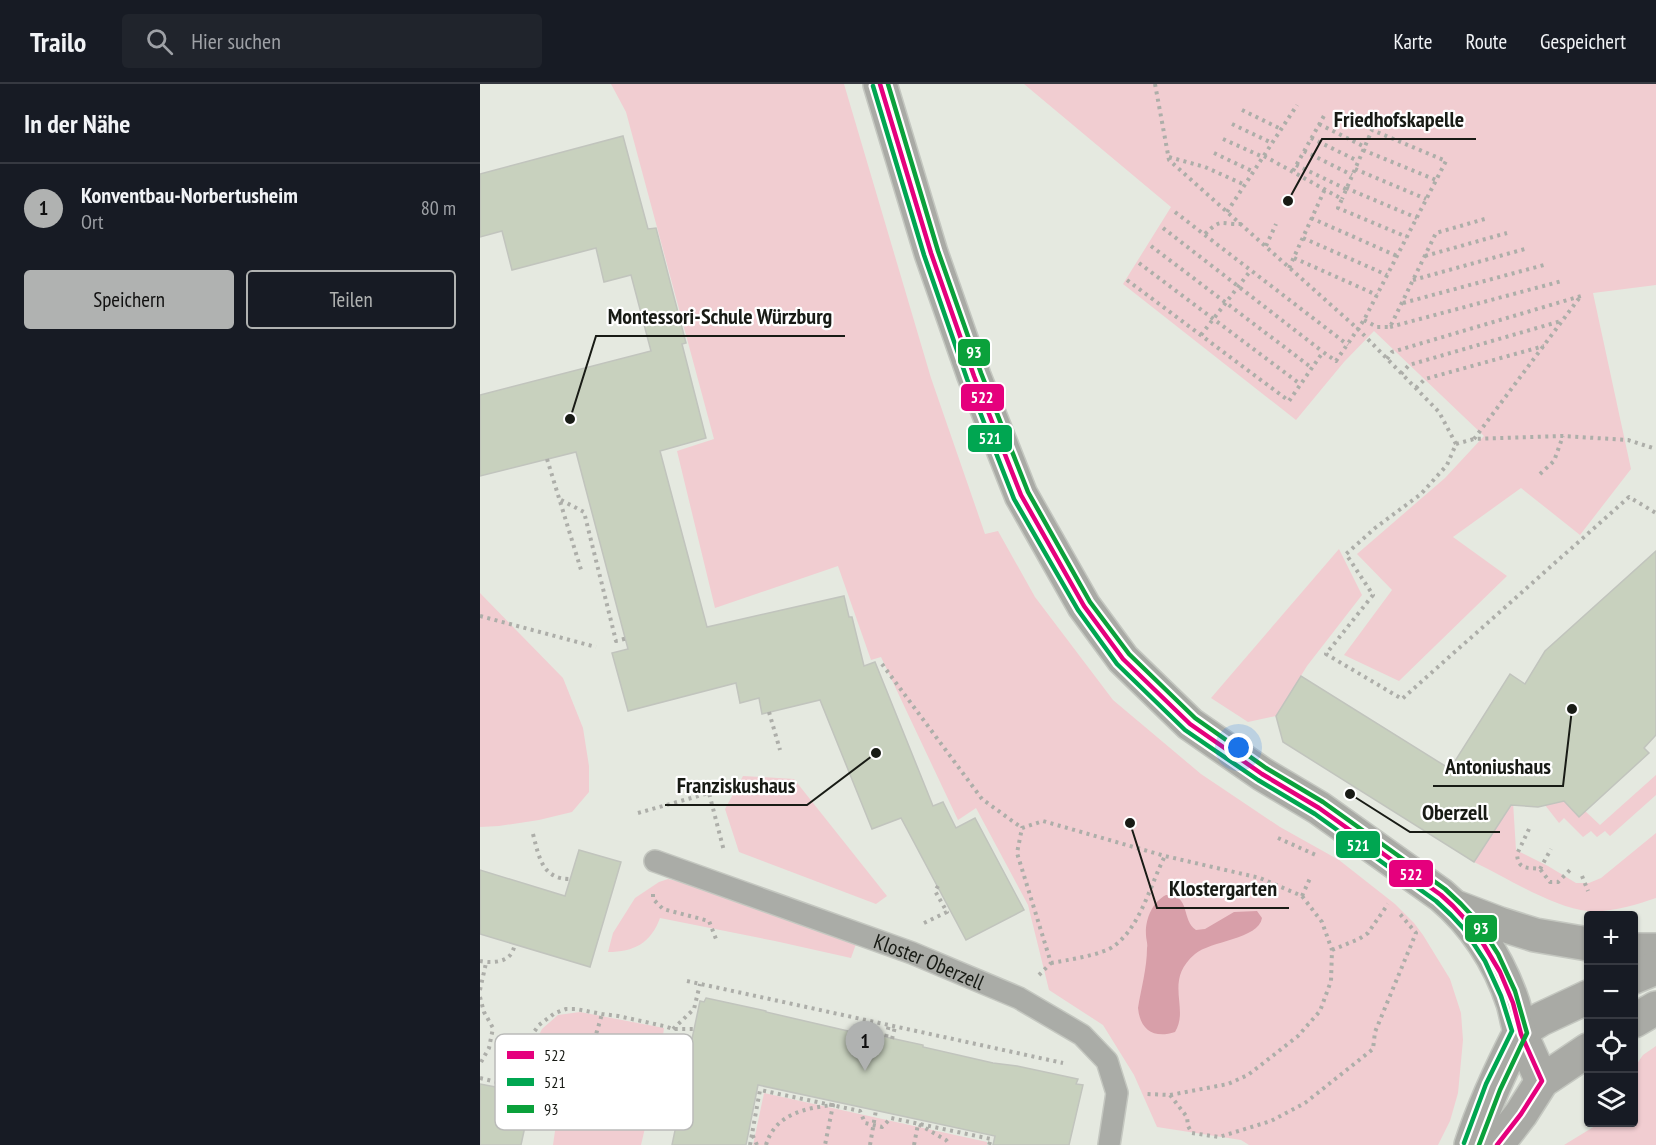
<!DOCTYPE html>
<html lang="de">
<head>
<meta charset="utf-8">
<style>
	:root { --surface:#171b24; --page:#20242c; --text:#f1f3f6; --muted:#9ea1a6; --line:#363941; --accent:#b0b2b1 }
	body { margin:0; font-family:"PT Sans Narrow",sans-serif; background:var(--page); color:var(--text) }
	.controls { position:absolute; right:18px; bottom:18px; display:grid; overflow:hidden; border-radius:6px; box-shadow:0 2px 4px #0004 }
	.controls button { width:54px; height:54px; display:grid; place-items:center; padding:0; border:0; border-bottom:2px solid var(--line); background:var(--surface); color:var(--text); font:30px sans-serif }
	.you { position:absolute; left:759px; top:664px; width:21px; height:21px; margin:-15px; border:4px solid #fff; border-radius:50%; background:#1a73e8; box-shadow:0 0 0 9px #1a73e833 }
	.badge { display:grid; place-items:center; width:39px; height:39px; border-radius:50%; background:var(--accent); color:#111; font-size:20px; font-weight:700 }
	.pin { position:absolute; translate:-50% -50px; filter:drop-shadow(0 2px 3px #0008) }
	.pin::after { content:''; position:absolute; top:32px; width:21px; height:18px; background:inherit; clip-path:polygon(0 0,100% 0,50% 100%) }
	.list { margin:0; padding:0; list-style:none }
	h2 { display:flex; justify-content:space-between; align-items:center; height:78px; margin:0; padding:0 24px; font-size:26px }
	h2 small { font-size:20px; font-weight:400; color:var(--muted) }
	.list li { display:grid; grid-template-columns:39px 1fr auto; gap:18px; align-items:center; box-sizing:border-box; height:90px; padding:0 24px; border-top:2px solid var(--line) }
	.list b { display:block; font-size:22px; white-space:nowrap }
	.list p { margin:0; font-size:20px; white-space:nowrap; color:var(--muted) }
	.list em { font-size:20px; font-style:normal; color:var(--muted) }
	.actions { display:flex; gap:12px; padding:18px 24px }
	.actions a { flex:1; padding:14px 0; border:2px solid var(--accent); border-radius:6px; text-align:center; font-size:21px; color:var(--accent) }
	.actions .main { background:var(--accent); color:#111 }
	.icon { flex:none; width:33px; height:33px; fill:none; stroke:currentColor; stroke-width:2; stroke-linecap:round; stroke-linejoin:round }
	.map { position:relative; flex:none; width:1176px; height:1061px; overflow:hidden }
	header { display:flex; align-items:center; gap:36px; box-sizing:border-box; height:84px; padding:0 30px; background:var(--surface); border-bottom:2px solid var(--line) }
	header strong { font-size:28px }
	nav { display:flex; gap:33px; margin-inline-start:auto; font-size:21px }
	.search { width:420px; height:54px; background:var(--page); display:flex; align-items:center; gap:15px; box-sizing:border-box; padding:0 21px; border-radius:6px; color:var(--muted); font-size:22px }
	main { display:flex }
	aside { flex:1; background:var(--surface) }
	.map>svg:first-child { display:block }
	.green { fill:#f1cdd1 }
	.water { fill:#d89fa9 }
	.building { fill:#c8d1be; stroke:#c1c4bd; stroke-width:1.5 }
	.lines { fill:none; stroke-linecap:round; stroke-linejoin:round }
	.lane-casing { stroke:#c4c7c0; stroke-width:24 }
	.secondary-casing { stroke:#c4c7c0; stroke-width:36 }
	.path { stroke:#adaea9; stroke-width:4; stroke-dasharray:3 4.5; stroke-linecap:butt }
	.lane { stroke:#aaaca7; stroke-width:21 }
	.secondary { stroke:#a9aaa5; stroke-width:33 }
	.bus-1-casing { stroke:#fff; stroke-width:9 }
	.bus-2-casing { stroke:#fff; stroke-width:9 }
	.bus-3-casing { stroke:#fff; stroke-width:9 }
	.bus-1 { stroke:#e5007d; stroke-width:4.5 }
	.bus-2 { stroke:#00a651; stroke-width:4.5 }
	.bus-3 { stroke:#0ba13b; stroke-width:4.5 }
	.labels { text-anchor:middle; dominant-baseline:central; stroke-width:4.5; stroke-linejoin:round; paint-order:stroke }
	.street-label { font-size:21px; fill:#181b15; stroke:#fff }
	.key { fill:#fff; stroke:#babbb9; stroke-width:1.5 }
	.key-label { font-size:16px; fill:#181b15 }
	.leader { fill:none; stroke:#181b15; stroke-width:2 }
	.callout-dot { fill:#181b15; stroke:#fff; stroke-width:2 }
	.callout-label { font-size:22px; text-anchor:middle; font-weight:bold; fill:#181b15; stroke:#fff; stroke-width:4.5; stroke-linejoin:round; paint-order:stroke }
	.line-badge { stroke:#fff; stroke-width:2 }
	.badge-label { font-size:16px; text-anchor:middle; font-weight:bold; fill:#fff }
</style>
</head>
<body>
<header>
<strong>Trailo</strong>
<div class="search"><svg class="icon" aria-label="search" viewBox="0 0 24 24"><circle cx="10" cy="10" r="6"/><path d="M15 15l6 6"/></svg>Hier suchen</div>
<nav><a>Karte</a><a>Route</a><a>Gespeichert</a></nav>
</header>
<main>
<aside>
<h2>In der Nähe<small></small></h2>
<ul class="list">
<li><span class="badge">1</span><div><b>Konventbau-Norbertusheim</b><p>Ort</p></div><em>80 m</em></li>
</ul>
<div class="actions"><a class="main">Speichern</a><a>Teilen</a></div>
</aside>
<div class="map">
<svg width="1176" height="1061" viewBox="0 0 1176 1061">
	<rect width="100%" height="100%" fill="#e5e9e0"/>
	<g class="green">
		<polygon points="131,0 364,0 451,294 505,450 518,447 555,513 633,616 721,690 800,743 859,776 915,820 934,839 943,851 970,895 981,929 983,956 978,1009 970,1037 958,1061 769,1061 761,1056 677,1043 654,991 623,941 569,906 548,821 496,724 478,736 401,573 391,576 358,482 235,524 197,367 234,355 146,28"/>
		<polygon points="544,0 1176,0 1176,201 1113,209 1151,385 1100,451 1041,404 973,453 1027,492 919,597 864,571 912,506 877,470 965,394 1004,352 894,247 864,278 816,336 643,200 691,123"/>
		<polygon points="859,465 882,511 827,582 796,632 768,638 731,614"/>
		<polygon points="0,509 83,594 103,644 109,682 109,708 92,728 59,736 19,742 0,743"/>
		<polygon points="1176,691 1176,711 1130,752 1125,747 1117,753 1111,747 1103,753 1084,734 1079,739 1065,721 1081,713 1105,727 1120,741"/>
		<polygon points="263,692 314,695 407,812 396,820 259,768 245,725"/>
		<path d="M 1033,718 L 1036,766 L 1068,782 L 1096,799 L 1109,799 L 1121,794 L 1176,749 L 1176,814 C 1156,821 1129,829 1108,827 C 1074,824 1027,794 994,778 Z"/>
		<path d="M 188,795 L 230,805 L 376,860 L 371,874 L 295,857 L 180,834 C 171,859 154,868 128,868 L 133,849 L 155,814 L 179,798 Z"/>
		<polygon points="100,928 184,944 178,988 161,1061 73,1061 76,1040 68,1018 52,1006 49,997 57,955 62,945 78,931"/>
		<polygon points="1176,962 1176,1061 1084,1061 1120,1039 1154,1038 1154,984 1163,971"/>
		<polygon points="284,1009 507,1058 507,1061 273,1061"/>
	</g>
	<path class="water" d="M 686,811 C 711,810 701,836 716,846 L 725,845 L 754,828 L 777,827 L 782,834 C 779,855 730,857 715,870 C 683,897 710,924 695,948 C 674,955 660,946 658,924 C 661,905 667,884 667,864 C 668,860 666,855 666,851 C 665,836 672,818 686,811 Z"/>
	<g class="building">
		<polygon points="143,52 168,145 176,144 206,259 202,260 226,354 180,367 227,543 364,512 369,533 372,533 384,582 395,578 453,722 463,718 476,744 495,734 544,826 486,856 421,734 392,745 340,616 282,630 279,614 260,619 256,599 148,627 132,569 148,565 96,368 0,392 0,311 171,267 151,191 124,198 116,164 32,186 22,147 0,153 0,90"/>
		<polygon points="1176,467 1176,651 1164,664 1169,669 1099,733 1084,717 1058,723 1031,721 994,778 803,658 796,632 821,592 970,685 1030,590 1045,600 1065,567"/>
		<polygon points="99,766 141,778 110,883 0,850 0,786 85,812"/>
		<polygon points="226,914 286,927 286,928 381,950 381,947 401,952 443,961 443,963 513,979 537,982 598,995 596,1000 603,1001 589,1061 513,1061 515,1052 278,1001 266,1061 192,1061 210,974 208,974 220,917 224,918"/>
		<polygon points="0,1000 52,1010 41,1061 0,1061"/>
	</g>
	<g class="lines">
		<defs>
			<g id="lane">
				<path id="s1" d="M 175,777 L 432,869 L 539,914 L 602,951 L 627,977 L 637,1009 L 629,1061"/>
			</g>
			<g id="secondary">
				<path d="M 400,0 L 451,169 L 494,292 L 541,411 L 604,522 L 643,575 L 710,640 L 782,690 L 839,724 L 961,811 C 994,839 1019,877 1033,919 C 1036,929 1037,940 1041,950 C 1048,966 1055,981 1062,997"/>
				<polyline points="978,824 1020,840 1055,851 1108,860"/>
				<polyline points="1154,866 1176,866"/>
				<polyline points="1154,893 1176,884"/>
				<polyline points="1154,937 1176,924"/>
				<polyline points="1040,948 1061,935 1108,913"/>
				<path d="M 991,1061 C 1004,1021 1021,985 1040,948"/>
				<polyline points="1017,1061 1041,1030 1062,997 1108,966"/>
			</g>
		</defs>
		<use href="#lane" class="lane-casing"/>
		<use href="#secondary" class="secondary-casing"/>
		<g class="path">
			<polyline points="675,0 689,76 879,246 959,328 976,360 967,381 941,410 895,444 866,470 893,511 846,570 922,615 1149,413 1176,429"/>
			<polyline points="762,26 801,45"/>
			<polyline points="752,40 792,59"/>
			<polyline points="839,40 885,63"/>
			<polyline points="831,54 878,77"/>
			<polyline points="743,55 783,73"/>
			<polyline points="883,66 956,96"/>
			<polyline points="824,67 872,91"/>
			<polyline points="734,69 774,88"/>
			<polyline points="784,72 862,115 858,124 927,153"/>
			<polyline points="689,73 725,83 765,101"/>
			<polyline points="816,81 866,105"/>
			<polyline points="875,85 946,115"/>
			<polyline points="813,87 845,30"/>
			<polyline points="866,104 937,134"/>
			<polyline points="695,128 868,261"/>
			<polyline points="747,128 817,21"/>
			<polyline points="831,134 917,172"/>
			<polyline points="683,144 843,268"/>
			<path d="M 725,150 C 742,133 741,141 761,140"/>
			<polyline points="823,154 907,191"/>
			<polyline points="671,162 832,284"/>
			<polyline points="786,162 796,140"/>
			<polyline points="945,172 1027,149"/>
			<polyline points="814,174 897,211"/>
			<polyline points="659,179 820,300"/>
			<polyline points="809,184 845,105"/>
			<polyline points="647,196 809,317 843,268 856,277 884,236 966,77 892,46 862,115"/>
			<polyline points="933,196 1045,165"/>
			<polyline points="923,219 1064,181"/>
			<polyline points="884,236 897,243 910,243 956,149 1008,134"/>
			<polyline points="910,243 1082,197"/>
			<polyline points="721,251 771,186"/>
			<polyline points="907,275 912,268 1101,212"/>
			<polyline points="921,290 929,281 1081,237"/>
			<polyline points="936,304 945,295 1064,262"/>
			<polyline points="994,355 1100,213"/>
			<polyline points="976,360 994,355 1083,352 1148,356 1176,365"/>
			<polyline points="67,375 102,489"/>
			<polyline points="1060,390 1074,377 1083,352"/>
			<polyline points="81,416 104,428 136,557 148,554"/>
			<polyline points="0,532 116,563"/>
			<polyline points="402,580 502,715 542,744"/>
			<polyline points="289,628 300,666"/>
			<polyline points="158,729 229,709 244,767"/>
			<path d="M 1049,745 L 1037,770 C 1038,787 1049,783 1060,785 L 1070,798 L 1078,798 L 1092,784"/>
			<path d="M 53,750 C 59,773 62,795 90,795"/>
			<polyline points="798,754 838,772"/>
			<polyline points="1060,785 1071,765"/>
			<polyline points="1102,792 1108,807"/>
			<polyline points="173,810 173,815 183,825 229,837 236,855"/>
			<polyline points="822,812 831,792"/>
			<polyline points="444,839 467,828 455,807 458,802"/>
			<polyline points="852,866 879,855 888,849 908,820"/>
			<path d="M 0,877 C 9,879 25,879 31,870 C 33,867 34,864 35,860"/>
			<path d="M 571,879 C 587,876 622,871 634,862 C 661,842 670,801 685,772"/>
			<polyline points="559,891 571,879 537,769 542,744 563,737 685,772 780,794 822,812 842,838 852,866 851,897 840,927 818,952 768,991 748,1000 690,1011 667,1010"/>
			<polyline points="207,897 583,979"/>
			<polyline points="0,906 6,879"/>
			<polyline points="0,913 4,928 13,944 9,964 0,980"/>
			<polyline points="193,945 214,925 220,900"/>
			<polyline points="406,953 409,941"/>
			<polyline points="412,955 415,943"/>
			<circle cx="107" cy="983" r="12"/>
			<polyline points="110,971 122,930"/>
			<polyline points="119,987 182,1004"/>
			<polyline points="0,994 29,1001 33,981 39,982 34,1003 48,1008"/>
			<path d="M 101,994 C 91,1014 91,1029 67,1033 C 65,1022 60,1012 49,1008 L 45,998 L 54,948 L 59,941 L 75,929 L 86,925 L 96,925 L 122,930 L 138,932 L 184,942 L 193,945 L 215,945"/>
			<polyline points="690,1011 707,1033 708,1042 712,1049 739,1053 791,1037 825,1019 893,965 895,948 936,849 920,830"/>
			<polyline points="270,1061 272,1050"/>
			<polyline points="277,1061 272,1050 280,1006 380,1027 385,1039 402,1043 411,1034 511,1055 509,1061"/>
			<path d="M 286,1061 C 295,1030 325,1024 353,1021 L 345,1061"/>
			<polyline points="390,1061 396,1026"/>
			<polyline points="434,1061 438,1040 466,1056 470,1061"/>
		</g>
		<use href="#lane" class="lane"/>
		<use href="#secondary" class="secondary"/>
		<defs>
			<polyline id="bus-1" points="400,0 451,169 494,292 541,411 604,522 643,575 710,640 782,690 839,724 961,811 973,822 995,846 1020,888 1033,919 1041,950 1062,997 1041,1030 1017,1061"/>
			<polyline id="bus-2" points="393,2 444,171 487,295 534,415 598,526 637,580 705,646 778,696 835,730 956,817 971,831 984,845 1005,877 1021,912 1032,947 1006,1000 984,1059"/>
			<polyline id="bus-3" points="408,0 458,167 501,289 548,408 610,518 649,570 715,634 786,684 843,718 965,805 981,820 996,836 1018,870 1035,907 1047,949 1020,1006 999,1061"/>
		</defs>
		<use href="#bus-1" class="bus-1-casing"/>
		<use href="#bus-2" class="bus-2-casing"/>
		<use href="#bus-3" class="bus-3-casing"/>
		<use href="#bus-1" class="bus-1"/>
		<use href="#bus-2" class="bus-2"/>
		<use href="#bus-3" class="bus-3"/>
	</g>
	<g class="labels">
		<g class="street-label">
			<text stroke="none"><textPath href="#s1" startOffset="292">Kloster Oberzell</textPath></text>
		</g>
	</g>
	<rect x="15" y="950" width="198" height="96" rx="9" class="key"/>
	<rect x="27" y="967" width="27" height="8" fill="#e5007d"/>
	<rect x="27" y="994" width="27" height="8" fill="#00a651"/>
	<rect x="27" y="1021" width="27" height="8" fill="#0ba13b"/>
	<g class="key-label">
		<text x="64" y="977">522</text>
		<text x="64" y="1004">521</text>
		<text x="64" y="1031">93</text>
	</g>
	<path class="leader" d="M808 117L842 55H996M90 335L116 252H365M1092 625L1083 702H953M396 669L327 721H185M870 710L930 748H1020M650 739L677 824H809"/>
	<g class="callout-dot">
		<circle cx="808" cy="117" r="6"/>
		<circle cx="90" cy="335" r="6"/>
		<circle cx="1092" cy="625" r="6"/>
		<circle cx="396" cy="669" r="6"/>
		<circle cx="870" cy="710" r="6"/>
		<circle cx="650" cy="739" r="6"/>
	</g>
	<g class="callout-label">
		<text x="919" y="43">Friedhofskapelle</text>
		<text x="240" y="240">Montessori-Schule Würzburg</text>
		<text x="1018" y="690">Antoniushaus</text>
		<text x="256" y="709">Franziskushaus</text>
		<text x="975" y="736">Oberzell</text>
		<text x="743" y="812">Klostergarten</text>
	</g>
	<g class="line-badge">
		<rect x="477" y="254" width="34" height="29" rx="6" fill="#0ba13b"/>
		<rect x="480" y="299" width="45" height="29" rx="6" fill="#e5007d"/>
		<rect x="487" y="340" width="46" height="29" rx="6" fill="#00a651"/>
		<rect x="855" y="746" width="46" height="29" rx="6" fill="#00a651"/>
		<rect x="908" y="775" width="46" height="29" rx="6" fill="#e5007d"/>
		<rect x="984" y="830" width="34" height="29" rx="6" fill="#0ba13b"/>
	</g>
	<g class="badge-label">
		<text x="494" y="274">93</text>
		<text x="502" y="319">522</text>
		<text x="510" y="360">521</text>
		<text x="878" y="767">521</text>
		<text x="931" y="796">522</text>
		<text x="1001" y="850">93</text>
	</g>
</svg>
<div class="controls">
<button>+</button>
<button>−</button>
<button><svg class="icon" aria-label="locate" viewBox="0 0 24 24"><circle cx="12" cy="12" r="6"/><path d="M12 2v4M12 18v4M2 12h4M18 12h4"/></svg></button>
<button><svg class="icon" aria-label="layers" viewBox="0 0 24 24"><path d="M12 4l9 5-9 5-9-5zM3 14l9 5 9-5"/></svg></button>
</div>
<div class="you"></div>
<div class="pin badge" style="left:385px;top:987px">1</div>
</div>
</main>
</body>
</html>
